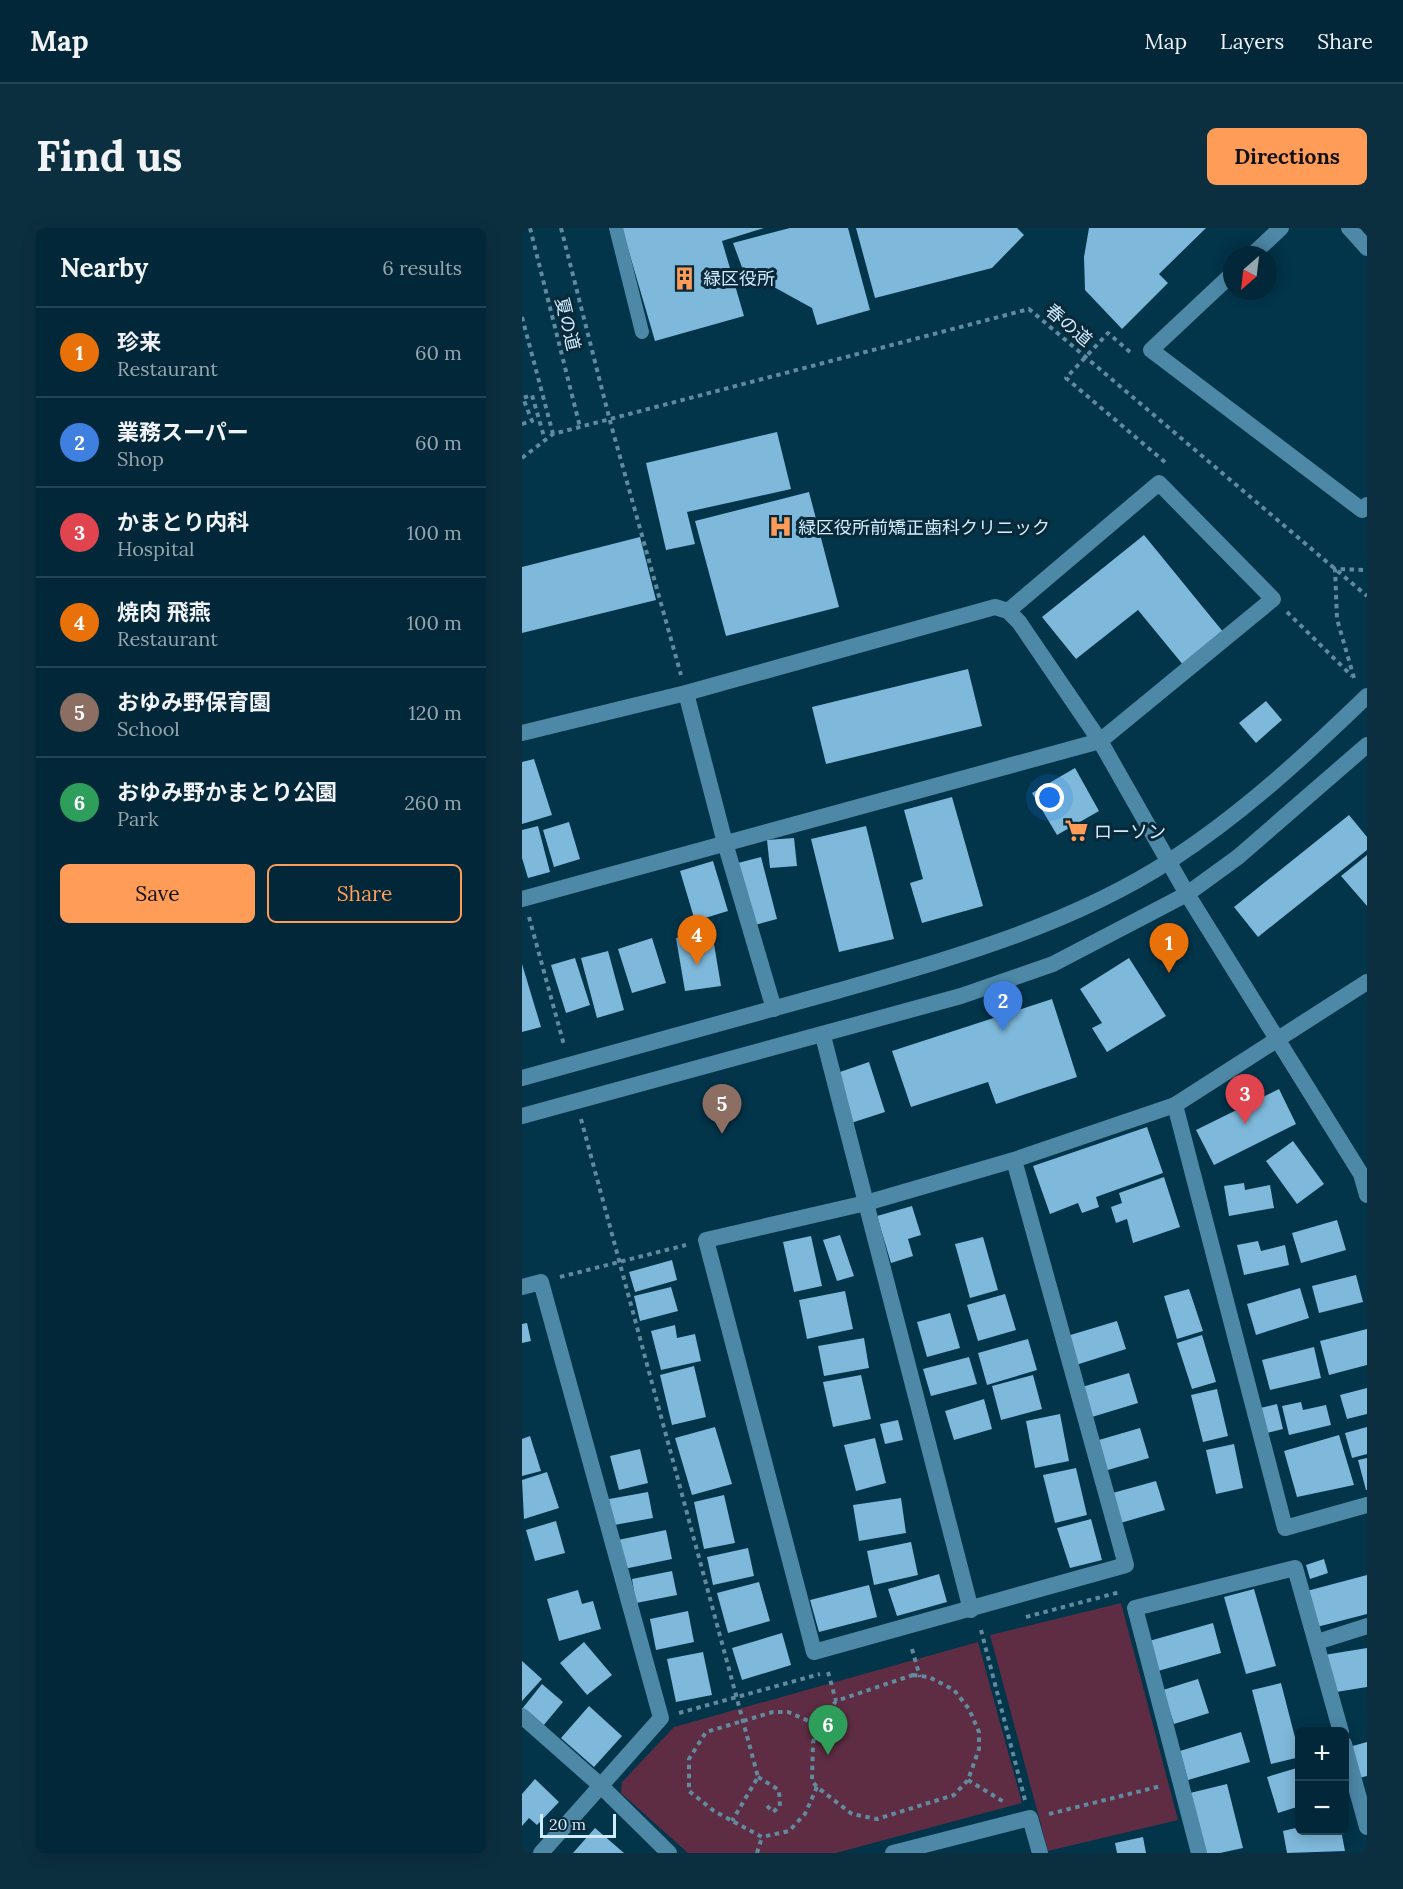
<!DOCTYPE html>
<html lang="en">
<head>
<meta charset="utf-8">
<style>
	:root { --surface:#022738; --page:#0c2f40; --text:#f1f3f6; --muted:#96a5ae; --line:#234453; --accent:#fe9c58 }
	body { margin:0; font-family:Lora,"Noto Sans JP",serif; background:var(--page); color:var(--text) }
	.controls { position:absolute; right:18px; bottom:18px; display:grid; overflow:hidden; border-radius:9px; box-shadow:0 3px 15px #0003 }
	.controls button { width:54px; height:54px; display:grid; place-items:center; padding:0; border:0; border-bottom:2px solid var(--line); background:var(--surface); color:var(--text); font:30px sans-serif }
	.compass { position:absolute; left:701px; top:18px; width:54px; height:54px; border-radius:50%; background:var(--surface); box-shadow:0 3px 15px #0003; rotate:208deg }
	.scale { position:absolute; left:18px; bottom:15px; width:76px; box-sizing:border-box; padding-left:6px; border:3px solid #cfecfe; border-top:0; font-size:16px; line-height:21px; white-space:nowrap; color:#cfecfe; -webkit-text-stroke:4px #092939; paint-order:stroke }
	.you { position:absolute; left:528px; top:570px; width:21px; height:21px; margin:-15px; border:4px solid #fff; border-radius:50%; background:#1a73e8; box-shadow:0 0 0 9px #1a73e833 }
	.badge { display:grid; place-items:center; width:39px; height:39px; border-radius:50%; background:var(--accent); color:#fff; font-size:20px; font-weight:700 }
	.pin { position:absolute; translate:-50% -50px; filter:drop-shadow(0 2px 3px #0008) }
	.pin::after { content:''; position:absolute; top:32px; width:21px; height:18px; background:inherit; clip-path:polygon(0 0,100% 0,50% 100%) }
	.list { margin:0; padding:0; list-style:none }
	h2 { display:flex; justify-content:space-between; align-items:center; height:78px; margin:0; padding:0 24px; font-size:26px }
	h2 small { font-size:20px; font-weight:400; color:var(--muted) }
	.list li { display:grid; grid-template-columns:39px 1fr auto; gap:18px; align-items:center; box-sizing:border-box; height:90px; padding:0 24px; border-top:2px solid var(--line) }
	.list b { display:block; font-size:22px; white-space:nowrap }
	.list p { margin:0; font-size:20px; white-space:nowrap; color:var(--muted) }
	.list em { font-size:20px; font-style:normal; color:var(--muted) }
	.actions { display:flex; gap:12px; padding:18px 24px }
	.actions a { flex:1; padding:14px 0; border:2px solid var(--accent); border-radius:9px; text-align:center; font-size:21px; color:var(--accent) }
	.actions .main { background:var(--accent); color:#111 }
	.map { position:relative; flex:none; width:845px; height:1625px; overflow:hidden; border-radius:9px }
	header { display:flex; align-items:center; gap:36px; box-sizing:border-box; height:84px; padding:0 30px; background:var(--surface); border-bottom:2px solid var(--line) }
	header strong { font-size:28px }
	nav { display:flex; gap:33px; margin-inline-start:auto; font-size:21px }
	.intro { display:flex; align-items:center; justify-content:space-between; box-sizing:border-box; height:144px; padding:0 36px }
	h1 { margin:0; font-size:42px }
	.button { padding:15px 27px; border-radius:9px; background:var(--accent); color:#111; font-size:21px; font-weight:700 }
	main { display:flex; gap:36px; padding:0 36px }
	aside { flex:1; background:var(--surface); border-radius:9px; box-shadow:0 3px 15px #0003 }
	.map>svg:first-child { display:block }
	.green { fill:#5e2d43 }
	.building { fill:#7eb9db }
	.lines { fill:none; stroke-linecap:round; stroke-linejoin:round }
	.path { stroke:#628a9e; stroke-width:4; stroke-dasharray:4.5 4.5; stroke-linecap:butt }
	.service { stroke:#4d88a7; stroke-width:14 }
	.minor { stroke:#4d88a7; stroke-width:16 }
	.tertiary { stroke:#4d88a7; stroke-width:16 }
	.labels { text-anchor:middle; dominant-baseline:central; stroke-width:6; stroke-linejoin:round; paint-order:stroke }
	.poi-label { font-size:18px; fill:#cfecfe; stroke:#092939; text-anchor:start }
	.street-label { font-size:18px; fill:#cfecfe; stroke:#092939 }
</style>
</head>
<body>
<header>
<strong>Map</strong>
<nav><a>Map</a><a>Layers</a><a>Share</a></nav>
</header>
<div class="intro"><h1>Find us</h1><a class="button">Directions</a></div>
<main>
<aside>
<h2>Nearby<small>6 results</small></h2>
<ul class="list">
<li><span class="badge" style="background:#e8710a">1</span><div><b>珍来</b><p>Restaurant</p></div><em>60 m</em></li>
<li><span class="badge" style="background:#3f7fe0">2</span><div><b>業務スーパー</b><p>Shop</p></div><em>60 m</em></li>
<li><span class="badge" style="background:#e0444e">3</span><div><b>かまとり内科</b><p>Hospital</p></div><em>100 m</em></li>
<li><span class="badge" style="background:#e8710a">4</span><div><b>焼肉 飛燕</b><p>Restaurant</p></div><em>100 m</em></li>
<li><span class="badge" style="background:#8d6e63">5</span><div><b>おゆみ野保育園</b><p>School</p></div><em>120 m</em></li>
<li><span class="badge" style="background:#2e9e5b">6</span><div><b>おゆみ野かまとり公園</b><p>Park</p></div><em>260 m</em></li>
</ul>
<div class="actions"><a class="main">Save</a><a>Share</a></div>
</aside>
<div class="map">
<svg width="845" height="1625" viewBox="0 0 845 1625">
	<rect width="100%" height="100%" fill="#02344a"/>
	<g class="green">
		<polygon points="599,1375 656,1592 526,1623 468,1407"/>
		<polygon points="456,1414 500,1575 314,1625 166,1625 99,1565 100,1554 152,1499"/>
	</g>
	<g class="building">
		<polygon points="100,0 242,0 200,13 222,88 133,113"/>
		<polygon points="268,0 326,0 348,82 295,97 290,80 221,42 211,15"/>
		<polygon points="334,0 495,0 502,7 470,40 353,70"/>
		<polygon points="567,0 684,0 637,46 646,55 600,101 563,62 562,29"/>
		<polygon points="255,204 269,261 165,284 173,316 144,322 124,235"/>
		<polygon points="287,264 317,379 204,408 173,293"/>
		<polygon points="622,307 702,405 662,438 616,382 554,431 520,389"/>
		<polygon points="118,309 134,372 0,405 0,339"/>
		<polygon points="446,441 460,498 304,536 290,479"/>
		<polygon points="744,473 760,492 734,515 717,495"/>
		<polygon points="12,531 30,587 0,596 0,534"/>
		<polygon points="553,540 577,583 535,607 510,565"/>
		<polygon points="430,569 461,678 400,695 388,655 401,651 382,582"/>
		<polygon points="827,587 845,609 845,622 736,709 712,679"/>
		<polygon points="47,594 58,631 32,639 21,602"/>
		<polygon points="16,598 28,644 6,650 0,630 0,602"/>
		<polygon points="344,598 372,711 317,724 289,611"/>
		<polygon points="272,610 275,638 248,640 245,612"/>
		<polygon points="845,627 845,678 819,648"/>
		<polygon points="239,629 255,691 233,697 216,635"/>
		<polygon points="191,633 206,683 173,693 158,643"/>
		<polygon points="190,704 199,758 163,763 154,710"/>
		<polygon points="130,710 144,755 110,765 96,721"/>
		<polygon points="86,723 102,782 75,790 59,730"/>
		<polygon points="53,730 68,777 44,785 29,737"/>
		<polygon points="607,730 644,788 585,824 570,800 580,795 558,761"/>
		<polygon points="0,736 19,799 0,804"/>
		<polygon points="530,771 555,849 474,876 466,854 389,879 370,823"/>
		<polygon points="347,834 363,884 329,895 312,846"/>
		<polygon points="757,861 774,896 692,937 674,902"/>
		<polygon points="625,899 641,945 574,969 577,979 560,985 556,975 528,986 511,938"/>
		<polygon points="771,913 802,956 775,976 744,933"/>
		<polygon points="642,949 658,999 611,1015 605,991 594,995 589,979 600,975 597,965"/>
		<polygon points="722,955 723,962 748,957 752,980 707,988 702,958"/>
		<polygon points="390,978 399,1007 386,1011 391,1028 369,1035 355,988"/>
		<polygon points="815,992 824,1022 779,1035 770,1005"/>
		<polygon points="318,1007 332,1048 315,1053 301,1012"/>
		<polygon points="289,1008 300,1058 272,1064 261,1014"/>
		<polygon points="461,1009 476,1062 448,1070 433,1016"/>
		<polygon points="736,1013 739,1023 763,1017 767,1037 722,1047 715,1017"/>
		<polygon points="150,1032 155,1052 113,1064 107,1044"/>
		<polygon points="834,1047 841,1074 797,1085 790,1058"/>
		<polygon points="149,1059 156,1083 118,1093 112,1068"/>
		<polygon points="778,1060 787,1090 734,1107 725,1076"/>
		<polygon points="667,1061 681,1103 655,1111 642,1068"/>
		<polygon points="323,1063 331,1101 285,1111 277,1072"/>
		<polygon points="483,1066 494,1102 456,1113 445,1077"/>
		<polygon points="428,1085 438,1120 405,1129 395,1094"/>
		<polygon points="595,1093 604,1121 554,1137 545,1108"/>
		<polygon points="5,1095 9,1113 0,1115 0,1096"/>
		<polygon points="153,1097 155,1110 173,1106 179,1133 139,1142 129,1103"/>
		<polygon points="845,1101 845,1137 807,1147 798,1113"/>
		<polygon points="680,1107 694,1154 670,1161 655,1115"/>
		<polygon points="342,1110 347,1140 302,1148 296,1118"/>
		<polygon points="506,1111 515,1142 465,1157 456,1125"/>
		<polygon points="792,1119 799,1150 748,1162 740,1132"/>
		<polygon points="447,1129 455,1156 409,1168 401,1141"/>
		<polygon points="172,1138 184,1189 150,1197 138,1147"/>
		<polygon points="607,1145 616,1175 570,1189 560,1159"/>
		<polygon points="339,1147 349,1191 311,1199 301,1154"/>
		<polygon points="511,1147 520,1181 479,1192 470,1158"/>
		<polygon points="845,1160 845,1186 825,1191 818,1167"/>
		<polygon points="695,1161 706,1208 681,1214 669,1167"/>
		<polygon points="462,1171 470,1201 432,1212 423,1183"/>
		<polygon points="779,1174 781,1182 804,1177 809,1197 767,1207 760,1178"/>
		<polygon points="755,1176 761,1201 741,1206 734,1181"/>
		<polygon points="538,1186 547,1233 513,1240 504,1193"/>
		<polygon points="376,1192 381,1212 363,1216 358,1196"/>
		<polygon points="193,1199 210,1256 170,1267 153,1210"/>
		<polygon points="845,1199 845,1226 830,1230 823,1205"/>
		<polygon points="618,1200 627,1230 579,1244 570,1214"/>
		<polygon points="817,1207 832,1257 775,1269 762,1223"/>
		<polygon points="8,1208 19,1243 0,1248 0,1211"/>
		<polygon points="353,1210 364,1255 334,1263 322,1217"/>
		<polygon points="712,1216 721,1260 694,1266 684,1222"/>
		<polygon points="118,1221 126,1255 97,1262 88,1228"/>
		<polygon points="845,1230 845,1262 844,1262 836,1232"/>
		<polygon points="554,1240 565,1287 533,1295 521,1247"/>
		<polygon points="25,1244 37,1280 2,1291 0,1252"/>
		<polygon points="634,1253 643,1282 595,1296 587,1266"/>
		<polygon points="126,1264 131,1290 92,1297 87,1271"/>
		<polygon points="202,1267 213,1315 182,1321 172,1274"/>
		<polygon points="379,1270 384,1305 337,1313 331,1277"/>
		<polygon points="569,1291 580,1332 548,1340 535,1300"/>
		<polygon points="34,1293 43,1325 13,1333 4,1302"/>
		<polygon points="144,1302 150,1331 102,1341 96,1312"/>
		<polygon points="389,1314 396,1347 352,1357 345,1323"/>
		<polygon points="226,1320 232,1348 191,1357 185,1329"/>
		<polygon points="802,1331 806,1345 788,1351 784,1337"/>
		<polygon points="150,1343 155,1367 114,1375 110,1351"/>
		<polygon points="417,1346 425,1374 375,1388 366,1361"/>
		<polygon points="845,1347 845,1386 791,1400 781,1364"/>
		<polygon points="237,1354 248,1393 206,1405 195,1365"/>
		<polygon points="347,1357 355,1389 297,1404 288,1372"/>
		<polygon points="732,1361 754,1438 724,1446 702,1369"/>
		<polygon points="56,1362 60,1376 71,1373 79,1401 37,1413 25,1371"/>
		<polygon points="166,1383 172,1414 134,1422 128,1391"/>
		<polygon points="691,1395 699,1425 636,1443 627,1413"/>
		<polygon points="260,1405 269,1437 220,1452 210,1420"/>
		<polygon points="62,1414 90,1447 65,1467 38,1435"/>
		<polygon points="845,1420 845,1459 808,1465 802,1427"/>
		<polygon points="181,1424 190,1467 154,1474 145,1431"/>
		<polygon points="0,1433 20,1451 0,1473"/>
		<polygon points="676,1451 687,1485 652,1496 641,1462"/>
		<polygon points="759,1455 778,1529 749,1536 730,1462"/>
		<polygon points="20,1456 41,1474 21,1498 0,1481"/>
		<polygon points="67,1478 100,1508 72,1539 39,1510"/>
		<polygon points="719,1504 728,1534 666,1552 658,1523"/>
		<polygon points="845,1514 845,1548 837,1550 827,1519"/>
		<polygon points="778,1539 778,1578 756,1585 745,1549"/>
		<polygon points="13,1551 37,1574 15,1597 7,1590 0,1598 0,1566"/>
		<polygon points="705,1556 721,1620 698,1625 683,1625 668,1565"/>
		<polygon points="778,1599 778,1602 819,1602 823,1623 765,1625 761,1603"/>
		<polygon points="73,1600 102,1625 51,1625"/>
		<polygon points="621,1609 624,1625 595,1625 593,1615"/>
	</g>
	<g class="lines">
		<g class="path">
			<polyline points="8,0 58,199"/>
			<polyline points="39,0 88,193 159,447"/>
			<polyline points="0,89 31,206"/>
			<polyline points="608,124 586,105 544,150 644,235"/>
			<polyline points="0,196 10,193 1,170 10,167 23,212"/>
			<polyline points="0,230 31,206 507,81 845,368"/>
			<polyline points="765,384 830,448"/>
			<polyline points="832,450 815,391 813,341 845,342"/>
			<polyline points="7,689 42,817"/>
			<polyline points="59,891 236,1549 210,1593"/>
			<polyline points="38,1049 164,1017"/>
			<polyline points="504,1389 598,1364"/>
			<polyline points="459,1402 503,1572"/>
			<polyline points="390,1421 398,1449"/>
			<polyline points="306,1444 314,1473"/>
			<polygon points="391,1447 407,1449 432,1462 447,1481 457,1504 457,1521 446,1552 432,1567 355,1591 330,1586 295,1559 290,1553 291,1515 296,1497 314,1473"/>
			<polyline points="157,1485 298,1446"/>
			<polyline points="236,1549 257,1562 258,1578 251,1584 243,1576"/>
			<polyline points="446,1552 482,1574"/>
			<polyline points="295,1559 283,1586 267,1603 240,1609 192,1583 167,1563 167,1531 184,1504 251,1484 266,1484 296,1497"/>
			<polyline points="527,1586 639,1558"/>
			<polyline points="235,1625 240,1609"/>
		</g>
		<polyline class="service" points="94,0 120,104"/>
		<g class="minor">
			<polyline points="730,27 759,0"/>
			<polyline points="710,46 629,122 840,282 845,277"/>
			<polyline points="164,465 203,615 252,781"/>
			<polyline points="665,666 839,946 845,967"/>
			<polyline points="0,671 578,513 751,371 637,255 486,383"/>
			<polyline points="301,808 449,1382"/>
			<polyline points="653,877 763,1300 845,1277"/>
			<polyline points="492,932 604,1337 292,1424 184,1012 344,975 492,932 653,877 845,754"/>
			<polyline points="0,1059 19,1054 139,1490 19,1625"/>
			<polyline points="795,1414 845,1398"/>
			<polyline points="0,1488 78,1557 147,1625"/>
			<polyline points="822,1516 845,1599"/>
			<polyline points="371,1625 508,1590 518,1625"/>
			<polyline points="677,1625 613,1380 773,1340 819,1504"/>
		</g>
		<g class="tertiary">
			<polyline points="827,0 845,20"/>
			<polyline points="0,505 164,465 473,379 486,383 497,394 578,513 665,666"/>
			<path d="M 0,850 C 105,822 210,793 315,763 C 430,730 547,698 649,632 C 720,586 784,527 845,468"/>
			<polyline points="0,888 439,768 531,736 665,666 716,629 845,517"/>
		</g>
	</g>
	<defs>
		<symbol id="building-bare" viewBox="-9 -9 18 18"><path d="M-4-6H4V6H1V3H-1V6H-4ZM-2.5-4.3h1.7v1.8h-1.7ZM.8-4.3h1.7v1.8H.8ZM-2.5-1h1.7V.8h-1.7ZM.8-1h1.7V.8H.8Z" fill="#fe9c58" stroke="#092939" stroke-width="2.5" paint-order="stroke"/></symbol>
		<symbol id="hospital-bare" viewBox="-9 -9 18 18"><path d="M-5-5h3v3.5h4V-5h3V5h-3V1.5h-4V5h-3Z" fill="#fe9c58" stroke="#092939" stroke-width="2.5" paint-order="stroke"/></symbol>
		<symbol id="supermarket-bare" viewBox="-9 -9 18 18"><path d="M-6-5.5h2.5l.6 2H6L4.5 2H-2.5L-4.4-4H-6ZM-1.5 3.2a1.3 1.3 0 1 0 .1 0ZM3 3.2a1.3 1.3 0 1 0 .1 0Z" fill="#fe9c58" stroke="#092939" stroke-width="2.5" paint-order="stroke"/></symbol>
	</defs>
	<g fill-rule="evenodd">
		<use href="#building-bare" x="146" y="34" width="33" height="33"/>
		<use href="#hospital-bare" x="242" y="282" width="33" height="33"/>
		<use href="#supermarket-bare" x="538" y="586" width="33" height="33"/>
	</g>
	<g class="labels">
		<g class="poi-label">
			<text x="181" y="50">緑区役所</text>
			<text x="276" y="299">緑区役所前矯正歯科クリニック</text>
			<text x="572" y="603">ローソン</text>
		</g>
		<g class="street-label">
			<text transform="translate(46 96) rotate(76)">夏の道</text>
			<text transform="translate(547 97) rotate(40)">春の道</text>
		</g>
	</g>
</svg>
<div class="controls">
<button>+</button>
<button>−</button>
</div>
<svg class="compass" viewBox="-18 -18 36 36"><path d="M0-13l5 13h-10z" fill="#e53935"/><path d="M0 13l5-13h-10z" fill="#96a5ae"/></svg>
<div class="scale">20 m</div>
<div class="you"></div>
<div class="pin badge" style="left:647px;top:745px;background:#e8710a">1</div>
<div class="pin badge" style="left:481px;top:803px;background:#3f7fe0">2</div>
<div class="pin badge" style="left:723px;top:896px;background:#e0444e">3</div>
<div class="pin badge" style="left:175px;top:737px;background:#e8710a">4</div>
<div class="pin badge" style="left:200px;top:906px;background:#8d6e63">5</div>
<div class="pin badge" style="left:306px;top:1527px;background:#2e9e5b">6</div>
</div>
</main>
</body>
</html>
